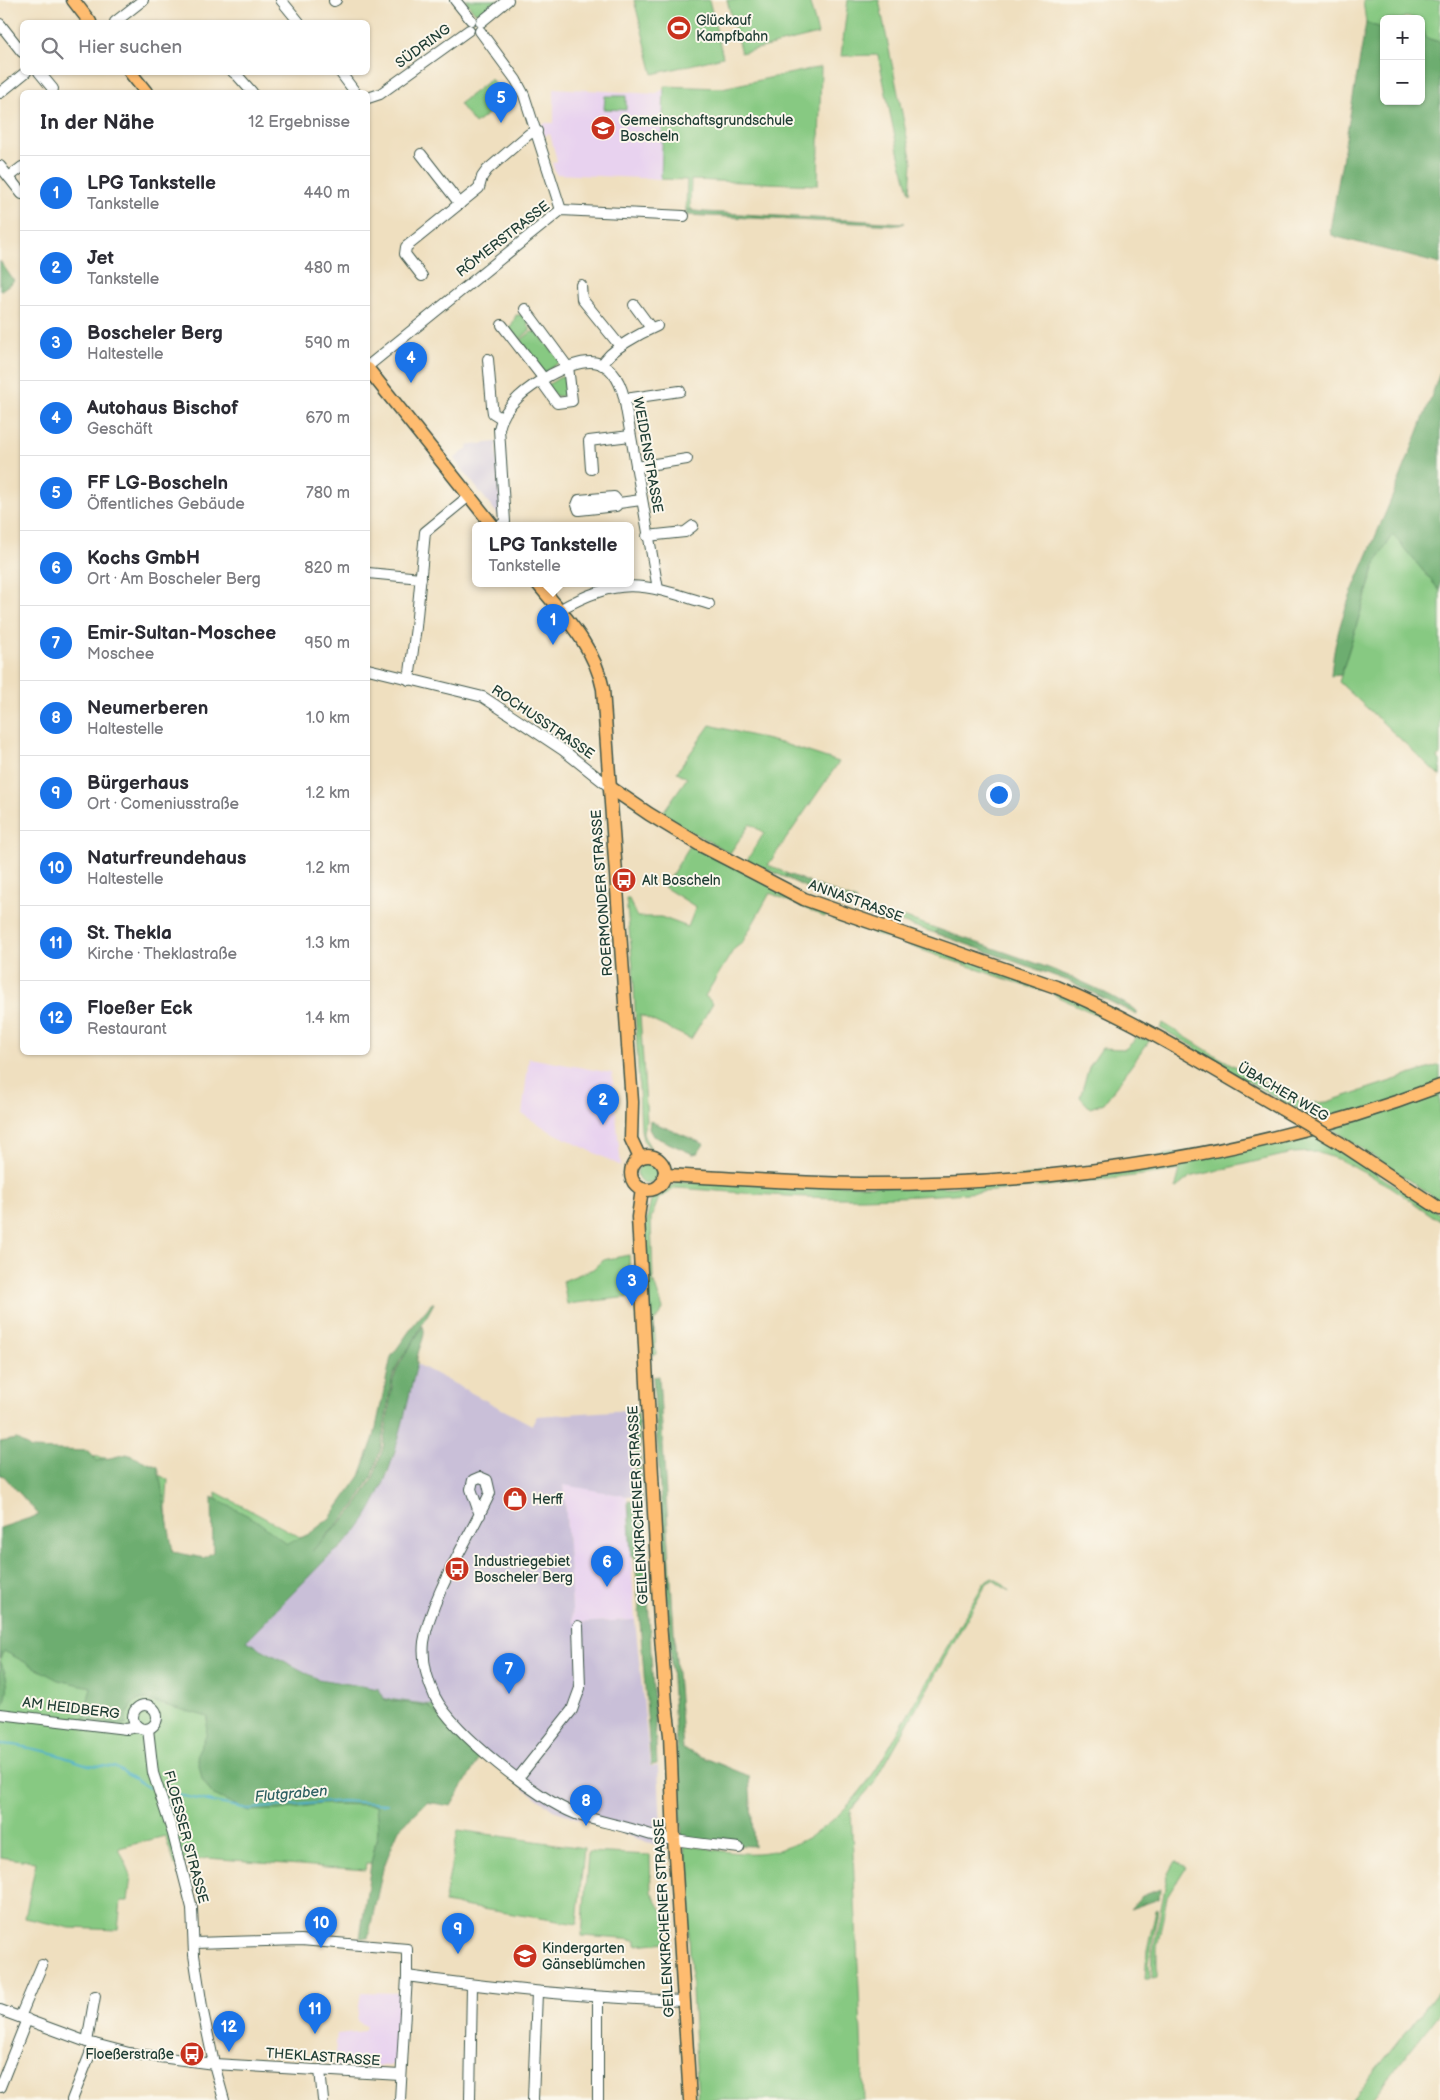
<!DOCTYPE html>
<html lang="de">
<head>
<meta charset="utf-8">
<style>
	:root { --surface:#fff; --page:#f7f7f7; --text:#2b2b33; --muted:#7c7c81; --line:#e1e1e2; --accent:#1a73e8 }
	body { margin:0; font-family:"Balsamiq Sans",sans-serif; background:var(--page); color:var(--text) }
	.controls { position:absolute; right:15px; top:15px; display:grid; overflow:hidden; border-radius:8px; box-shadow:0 1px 4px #0004 }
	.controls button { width:45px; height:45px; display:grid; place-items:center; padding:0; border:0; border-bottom:1px solid var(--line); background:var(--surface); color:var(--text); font:25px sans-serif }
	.you { position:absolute; left:998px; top:794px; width:18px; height:18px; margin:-12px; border:4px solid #fff; border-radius:50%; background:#1a73e8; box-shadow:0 0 0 8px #1a73e833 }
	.badge { display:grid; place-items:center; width:32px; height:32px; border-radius:50%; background:var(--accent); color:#fff; font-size:16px; font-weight:700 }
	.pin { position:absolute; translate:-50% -41px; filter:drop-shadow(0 1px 2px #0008) }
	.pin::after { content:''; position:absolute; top:26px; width:18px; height:15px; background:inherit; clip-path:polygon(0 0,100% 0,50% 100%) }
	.popup { position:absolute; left:472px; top:522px; width:162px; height:65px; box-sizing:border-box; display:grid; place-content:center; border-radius:8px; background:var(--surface); filter:drop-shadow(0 1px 4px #0005); font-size:16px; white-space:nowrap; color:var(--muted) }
	.popup b { font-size:19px; color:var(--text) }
	.popup::after { content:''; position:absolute; left:50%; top:100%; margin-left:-10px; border:10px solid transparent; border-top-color:var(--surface) }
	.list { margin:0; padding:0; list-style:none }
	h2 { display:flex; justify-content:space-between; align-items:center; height:65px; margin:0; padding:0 20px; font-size:21px }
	h2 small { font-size:16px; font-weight:400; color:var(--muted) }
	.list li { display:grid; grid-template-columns:32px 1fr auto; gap:15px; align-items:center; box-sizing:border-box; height:75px; padding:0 20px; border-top:1px solid var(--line) }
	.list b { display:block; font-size:19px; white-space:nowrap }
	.list p { margin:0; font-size:16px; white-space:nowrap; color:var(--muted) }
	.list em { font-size:16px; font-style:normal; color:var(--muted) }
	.icon { flex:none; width:28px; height:28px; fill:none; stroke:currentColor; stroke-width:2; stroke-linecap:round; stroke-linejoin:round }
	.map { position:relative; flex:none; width:1440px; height:2100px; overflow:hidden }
	.search { position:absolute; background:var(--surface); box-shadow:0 1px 4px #0004; left:20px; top:20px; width:350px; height:55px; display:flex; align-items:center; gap:12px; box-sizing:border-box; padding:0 18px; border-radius:8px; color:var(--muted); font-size:19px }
	.panel { position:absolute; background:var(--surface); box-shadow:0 1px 4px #0004; left:20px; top:90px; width:350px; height:965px; border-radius:8px }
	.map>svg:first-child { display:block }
	.built { fill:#e8d2ef }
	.industrial { fill:#c9bfd8 }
	.green { fill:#87c982; stroke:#53835b }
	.forest { fill:#6dad70; stroke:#467552 }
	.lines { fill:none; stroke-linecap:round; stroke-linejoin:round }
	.stream { stroke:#4fb2ce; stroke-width:2 }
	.minor-casing { stroke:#3e5549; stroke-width:12 }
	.major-casing { stroke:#3e5549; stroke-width:15 }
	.minor { stroke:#fff; stroke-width:10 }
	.major { stroke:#febc70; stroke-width:12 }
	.major-bridge-casing { stroke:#3e5549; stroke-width:15; stroke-linecap:butt }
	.major-bridge { stroke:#febc70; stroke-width:12 }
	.labels { text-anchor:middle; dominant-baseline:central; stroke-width:4; stroke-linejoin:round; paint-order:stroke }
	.poi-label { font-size:14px; fill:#1f3d34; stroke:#fbf7ec; text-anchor:start }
	.street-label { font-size:14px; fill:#1f3d34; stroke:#fbf7ec }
	.water-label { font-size:15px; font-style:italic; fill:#2d6062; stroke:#fbf7ec }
</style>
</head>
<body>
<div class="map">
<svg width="1440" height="2100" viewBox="0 0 1440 2100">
	<rect width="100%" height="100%" fill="#fbf7ec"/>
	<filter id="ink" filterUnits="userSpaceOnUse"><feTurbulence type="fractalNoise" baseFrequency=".02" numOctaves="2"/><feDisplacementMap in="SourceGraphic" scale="10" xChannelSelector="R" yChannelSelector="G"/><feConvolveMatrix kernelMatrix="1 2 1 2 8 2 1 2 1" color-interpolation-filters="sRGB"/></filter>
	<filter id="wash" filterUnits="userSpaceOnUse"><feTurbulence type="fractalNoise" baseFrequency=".0096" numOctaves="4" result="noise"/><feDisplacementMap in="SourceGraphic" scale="20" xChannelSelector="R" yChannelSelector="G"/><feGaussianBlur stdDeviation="1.12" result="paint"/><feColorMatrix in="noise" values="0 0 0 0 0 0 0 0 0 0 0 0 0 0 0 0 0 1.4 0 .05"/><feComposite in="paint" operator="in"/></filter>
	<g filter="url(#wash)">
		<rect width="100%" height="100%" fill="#efdfbf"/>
		<g class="built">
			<polygon points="554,88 655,94 664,89 661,179 556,174 552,163 557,161 550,134 544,136 542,123 554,123"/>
			<polygon points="529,1058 612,1073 621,1166 550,1131 522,1114"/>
			<polygon points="564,1484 627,1496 635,1620 573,1623"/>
			<polygon points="361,1992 401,1993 397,2060 390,2066 334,2065 337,2034 364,2031 366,2026 357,2021"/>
		</g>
		<g class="industrial">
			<polygon points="496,442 501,514 499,516 454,459 468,448 466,446"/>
			<polygon points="417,1364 532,1425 537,1416 629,1410 633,1497 564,1485 573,1623 635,1620 650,1766 658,1766 662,1847 553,1810 481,1756 446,1724 385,1700 378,1689 318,1679 245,1641 327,1557 342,1547 388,1474"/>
		</g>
		<g class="green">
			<polygon points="465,0 498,0 481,12 475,13"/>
			<polygon points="634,0 709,0 723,57 653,74"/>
			<polygon points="727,0 809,0 818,34 741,53"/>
			<polygon points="848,0 879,0 912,162 910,193 899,156 878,55 841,56"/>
			<polygon points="1363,0 1440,0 1440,42 1426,38 1421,19 1404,17 1403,19 1384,19 1384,29 1366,23"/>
			<polygon points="821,67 818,185 691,180 690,207 693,210 686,210 687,180 661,179 664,86 722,88"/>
			<polygon points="491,79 507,99 475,124 459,104"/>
			<polygon points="605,96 626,96 626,110 604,109"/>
			<polygon points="516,315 528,315 532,320 527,324 531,329 518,341 510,329"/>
			<polygon points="531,332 537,332 561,361 544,373 520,341"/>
			<polygon points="564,370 567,396 555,396 547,385 564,375 562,371"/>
			<polygon points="1393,534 1440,591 1440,754 1438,758 1440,761 1440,776 1339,682 1376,562"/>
			<polygon points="710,725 784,744 839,762 768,865 788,874 784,877 747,860 764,833 750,824 730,853 661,815 687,778 677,772"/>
			<path d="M 691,844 L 830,914 L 824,917 L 818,914 L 770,893 L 742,943 L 734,949 L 705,996 L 713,1003 L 691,1039 L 640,1015 L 647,1121 C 639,1136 645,1136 651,1149 L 643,1140 L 641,1130 L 633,967 L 626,899 L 629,899 L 637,917 L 661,917 L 688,927 L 696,907 L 664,887 Z"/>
			<polygon points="844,917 1047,987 1040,990 1023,985 832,919"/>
			<polygon points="903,917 938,929 935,933 898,921"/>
			<polygon points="1064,992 1133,1029 1137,1033 1135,1037 1150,1040 1104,1103 1090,1108 1080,1097 1089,1067 1102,1048 1125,1049 1133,1042 1135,1036 1119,1025 1052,994"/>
			<polygon points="1163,1023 1213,1054 1304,1104 1327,1102 1440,1065 1440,1201 1329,1127 1202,1056 1193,1046 1160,1028"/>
			<path d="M 1312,1133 L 1440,1214 L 1440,1221 L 1389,1186 L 1340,1160 L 1316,1152 L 1292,1153 L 1202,1174 L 1190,1177 L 1175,1189 L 1180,1170 C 1074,1184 969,1196 862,1198 C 800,1199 738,1192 676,1188 L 659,1198 L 651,1218 L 653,1280 L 663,1309 L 660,1316 L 654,1321 L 656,1354 L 652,1355 L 645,1228 L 651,1200 L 675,1184 L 675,1182 L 952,1187 Z"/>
			<circle cx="647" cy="1173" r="10"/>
			<polygon points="629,1255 630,1297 567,1304 563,1281 593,1269 603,1260"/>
			<polygon points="90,1456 137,1462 168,1480 166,1508 171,1557 218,1564 216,1492 328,1552 236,1641 319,1684 380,1698 432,1705 447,1725 444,1804 411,1801 372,1805 377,1805 378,1831 371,1864 366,1864 365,1870 207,1858 175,1865 165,1836 119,1848 131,1876 128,1901 121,1901 118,1930 70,1928 25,1918 36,1862 0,1857 0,1654"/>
			<path d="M 992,1578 L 1002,1583 L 1010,1592 L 993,1580 L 987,1583 L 875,1782 L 851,1810 L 864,2100 L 698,2100 L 684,1844 C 702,1847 722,1852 741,1853 C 802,1857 845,1816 877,1768 L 984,1583 Z"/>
			<polygon points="458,1830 584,1848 577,1924 444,1903"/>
			<polygon points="588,1852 650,1855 651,1892 666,1917 667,1942 636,1945 636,1940 582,1936"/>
			<polygon points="1176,1861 1186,1867 1167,1897 1157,1948 1157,1978 1152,1979 1153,1951 1167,1877"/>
			<polygon points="1158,1909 1149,1962 1150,1979 1145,1979 1147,1950 1156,1910"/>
			<polygon points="1440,1989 1440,2012 1371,2100 1352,2100"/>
		</g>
		<g class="forest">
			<polygon points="1366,23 1384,29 1384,101 1421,101 1421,24 1426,38 1440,42 1440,264 1337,237 1332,235 1330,230"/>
			<polygon points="686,210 705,212 905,223 899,225 686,215"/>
			<polygon points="0,261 14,281 0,291"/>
			<path d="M 1440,372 L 1440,591 L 1393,535 L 1376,562 L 1341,675 L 1331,676 C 1335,621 1356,584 1376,535 C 1399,482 1421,427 1440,372 Z"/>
			<polygon points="788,874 857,901 852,905 807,888 784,877"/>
			<path d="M 938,929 C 1007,954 1075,972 1137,1011 L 1137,1015 L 1069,981 L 935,933 Z"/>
			<polygon points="650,1121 704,1144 698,1153 693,1154 653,1136 649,1129"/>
			<path d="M 432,1303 L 434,1303 L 413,1342 L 399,1362 L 392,1379 L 381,1448 L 372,1477 L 352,1509 L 312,1551 L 353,1510 L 373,1479 L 383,1448 L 393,1380 L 400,1363 L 423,1326 C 428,1337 415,1351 417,1364 C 400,1429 388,1517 328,1557 L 246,1641 L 318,1679 L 379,1689 L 385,1700 L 429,1706 L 446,1724 L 481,1756 L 451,1806 L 427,1802 L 399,1829 L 395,1838 L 383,1869 L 368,1938 L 360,1938 L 371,1864 L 378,1831 L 376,1805 L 322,1804 L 280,1810 L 248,1811 L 212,1794 L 202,1779 L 197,1755 L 206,1736 L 208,1717 L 143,1699 L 134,1702 L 126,1715 L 126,1725 L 83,1722 L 91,1687 L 58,1680 L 4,1651 L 0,1658 L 0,1528 L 39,1515 L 4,1476 L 0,1475 L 0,1442 L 17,1439 L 31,1449 L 88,1451 L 97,1461 L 127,1454 L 158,1467 L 173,1552 L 204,1558 L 213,1552 L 212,1497 L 256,1520 L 287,1544 L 309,1534 L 330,1518 L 360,1476 L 374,1437 L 391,1357 L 415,1323 Z"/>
			<polygon points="659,1376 675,1648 683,1749 749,1776 754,1846 728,1845 682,1838 653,1377"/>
			<polygon points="638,1413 657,1764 651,1765 635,1557 631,1556 628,1501 636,1502 633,1414"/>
			<path d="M 0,1661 C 9,1679 10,1690 2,1709 L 0,1709 Z"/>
			<polygon points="1160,1889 1159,1899 1130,1909 1142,1896"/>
		</g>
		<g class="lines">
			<g class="stream">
				<polyline points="0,1744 14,1745 49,1752 88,1765 115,1767 149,1788"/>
				<polyline points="168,1793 248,1809 342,1801 387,1804"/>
			</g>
		</g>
	</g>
	<g filter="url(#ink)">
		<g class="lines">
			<defs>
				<g id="minor">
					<polyline points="281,0 299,22"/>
					<polyline points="455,0 471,20"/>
					<polyline points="334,1 336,0"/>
					<polyline points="115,22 143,0"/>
					<polyline points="481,22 508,0"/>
					<polyline points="0,24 22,52"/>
					<polyline points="480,31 516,80 524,95 561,210"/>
					<polyline points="39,72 53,89 52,92"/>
					<polyline points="233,72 237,75 252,92"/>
					<polyline points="340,72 355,92"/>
					<polyline points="0,93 26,72"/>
					<polyline points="368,98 380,94 469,30"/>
					<polyline points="421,154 460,204"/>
					<polyline points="0,166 22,194"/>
					<polyline points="9,177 22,167"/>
					<polyline points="422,276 405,254 406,247 479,188 482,177 487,170 529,134 537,131"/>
					<polyline points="581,285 582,299 620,346"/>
					<polyline points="634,305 651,328"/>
					<polyline points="525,309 567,366"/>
					<polyline points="502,325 544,379"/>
					<polyline points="488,359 492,406 493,413 501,418"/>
					<path d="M 602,365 C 610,349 641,333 657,326"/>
					<polyline points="368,366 561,210 684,216"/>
					<polyline points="541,381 557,403 572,401 568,366"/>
					<polyline points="625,399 680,391"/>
					<polyline points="636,467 687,459"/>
					<polyline points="591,469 589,441 630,436"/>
					<polyline points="619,503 616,506 579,510 577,505 579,500 614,497 619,503 641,500"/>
					<path d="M 500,526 L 505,522 L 499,429 C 504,404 529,387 550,375 C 584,357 612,352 624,397 L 658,589"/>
					<polyline points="647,536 685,532 693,526"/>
					<polyline points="368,573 421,578"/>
					<path d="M 559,610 C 622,575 643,584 709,604"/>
					<polyline points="368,669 483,697 563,750 611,788"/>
					<polyline points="409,680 416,627 425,532 469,496"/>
					<path d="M 480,1515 L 471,1489 L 473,1480 L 480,1477 L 487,1480 L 490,1493 C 470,1537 431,1595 424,1642 C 422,1660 427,1680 435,1697 C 453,1733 538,1800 576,1814 C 593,1820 611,1823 628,1828 C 640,1831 652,1836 664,1838 C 688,1843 714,1845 739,1848"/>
					<circle cx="145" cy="1717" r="12"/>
					<polyline points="0,1714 126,1729 138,1727"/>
					<polyline points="148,1729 153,1773 173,1834 192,1908 194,1955 202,2007 214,2064 224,2100"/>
					<polyline points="518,1778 572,1710 580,1688 578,1626"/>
					<polyline points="194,1943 301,1940 407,1949 407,1976 400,2100"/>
					<path d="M 407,1976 C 499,1989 591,1998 683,2001"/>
					<polyline points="598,1997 598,2100"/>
					<polyline points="0,2010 87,2042 129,2053 214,2064 400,2075"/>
					<polyline points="20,2017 42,1965"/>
					<polyline points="87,2042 95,1996"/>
					<polyline points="320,2070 323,2100"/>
					<polyline points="0,2087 27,2019"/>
					<polyline points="72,2100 94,2044"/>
					<polyline points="470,2100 472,1985"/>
					<polyline points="533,2100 537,1992"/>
				</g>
				<g id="major">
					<polyline points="73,0 90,22"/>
					<polyline points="130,72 146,92"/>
					<polyline points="368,369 493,526"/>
					<path d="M 538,584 C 564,616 595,647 603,689 L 632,1102 L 631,1139 L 640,1158"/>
					<path d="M 611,788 L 649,814 L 702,846 L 804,899 L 1056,987 C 1135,1020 1208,1066 1282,1109"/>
					<polyline points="1340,1143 1440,1209"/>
					<circle cx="648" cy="1173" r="17"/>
					<path d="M 664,1175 C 733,1178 801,1184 870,1184 C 1062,1184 1260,1155 1440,1086"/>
					<polyline points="642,1189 638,1217 660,1622 666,1704 670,1735 674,1839 690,2100"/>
				</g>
			</defs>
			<use href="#minor" class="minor-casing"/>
			<use href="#major" class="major-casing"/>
			<use href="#minor" class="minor"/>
			<use href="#major" class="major"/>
			<defs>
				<polyline id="major-bridge" points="1282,1109 1340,1143"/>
			</defs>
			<use href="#major-bridge" class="major-bridge-casing"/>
			<use href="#major-bridge" class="major-bridge"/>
		</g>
	</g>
	<defs>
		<symbol id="stadium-disc" viewBox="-11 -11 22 22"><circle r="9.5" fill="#c8321e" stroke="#fbf7ec"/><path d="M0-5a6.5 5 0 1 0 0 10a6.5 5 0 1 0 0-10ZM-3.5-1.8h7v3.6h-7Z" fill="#fff"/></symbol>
		<symbol id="school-disc" viewBox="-11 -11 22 22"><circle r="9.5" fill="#c8321e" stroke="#fbf7ec"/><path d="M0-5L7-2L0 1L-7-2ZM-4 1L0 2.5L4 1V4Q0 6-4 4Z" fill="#fff"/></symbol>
		<symbol id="bus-disc" viewBox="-11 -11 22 22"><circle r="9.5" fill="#c8321e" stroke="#fbf7ec"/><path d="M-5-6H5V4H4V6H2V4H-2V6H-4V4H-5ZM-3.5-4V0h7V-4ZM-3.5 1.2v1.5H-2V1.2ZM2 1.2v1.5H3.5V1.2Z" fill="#fff"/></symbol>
		<symbol id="shop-disc" viewBox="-11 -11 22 22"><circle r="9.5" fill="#c8321e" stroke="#fbf7ec"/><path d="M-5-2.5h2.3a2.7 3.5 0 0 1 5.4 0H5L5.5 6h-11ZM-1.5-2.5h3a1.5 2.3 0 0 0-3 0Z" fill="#fff"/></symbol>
	</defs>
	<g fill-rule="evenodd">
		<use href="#stadium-disc" x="665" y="14" width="28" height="28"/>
		<use href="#school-disc" x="589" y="114" width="28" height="28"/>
		<use href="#bus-disc" x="610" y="866" width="28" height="28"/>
		<use href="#shop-disc" x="501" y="1485" width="28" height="28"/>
		<use href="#bus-disc" x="443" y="1555" width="28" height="28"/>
		<use href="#school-disc" x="511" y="1942" width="28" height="28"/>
		<use href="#bus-disc" x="178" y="2040" width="28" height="28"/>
	</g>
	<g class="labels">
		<g class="poi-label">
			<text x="696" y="20">Glückauf<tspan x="696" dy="16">Kampfbahn</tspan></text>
			<text x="620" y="120">Gemeinschaftsgrundschule<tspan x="620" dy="16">Boscheln</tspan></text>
			<text x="642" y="880">Alt Boscheln</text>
			<text x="532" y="1499">Herff</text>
			<text x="474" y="1561">Industriegebiet<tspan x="474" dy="16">Boscheler Berg</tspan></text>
			<text x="542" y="1948">Kindergarten<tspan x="542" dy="16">Gänseblümchen</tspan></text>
			<text x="174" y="2054" text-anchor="end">Floeßerstraße</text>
		</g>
		<g class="street-label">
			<text transform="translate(423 46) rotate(-36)">SÜDRING</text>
			<text transform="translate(503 239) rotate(-38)">RÖMERSTRASSE</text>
			<text transform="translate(648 455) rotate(80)">WEIDENSTRASSE</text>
			<text transform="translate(543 722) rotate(34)">ROCHUSSTRASSE</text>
			<text transform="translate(602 893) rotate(-94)">ROERMONDER STRASSE</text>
			<text transform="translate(856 901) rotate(20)">ANNASTRASSE</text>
			<text transform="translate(1283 1092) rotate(30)">ÜBACHER WEG</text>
			<text transform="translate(638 1505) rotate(-93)">GEILENKIRCHENER STRASSE</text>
			<text transform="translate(71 1708) rotate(7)">AM HEIDBERG</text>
			<text transform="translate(186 1837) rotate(75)">FLOESSER STRASSE</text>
			<text transform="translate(664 1918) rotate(-93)">GEILENKIRCHENER STRASSE</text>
			<text transform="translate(323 2057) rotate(4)">THEKLASTRASSE</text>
		</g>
		<g class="water-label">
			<text transform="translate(291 1794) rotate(-5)">Flutgraben</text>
		</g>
	</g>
</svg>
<div class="controls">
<button>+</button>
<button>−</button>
</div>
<div class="you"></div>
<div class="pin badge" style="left:553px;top:645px">1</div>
<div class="popup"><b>LPG Tankstelle</b>Tankstelle</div>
<div class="pin badge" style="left:603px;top:1125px">2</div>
<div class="pin badge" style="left:632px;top:1306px">3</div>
<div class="pin badge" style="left:411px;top:383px">4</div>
<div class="pin badge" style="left:501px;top:123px">5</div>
<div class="pin badge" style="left:607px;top:1587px">6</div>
<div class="pin badge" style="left:509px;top:1694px">7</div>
<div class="pin badge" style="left:586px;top:1826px">8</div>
<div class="pin badge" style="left:458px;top:1954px">9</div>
<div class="pin badge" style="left:321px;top:1948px">10</div>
<div class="pin badge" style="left:315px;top:2034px">11</div>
<div class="pin badge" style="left:229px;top:2052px">12</div>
<div class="search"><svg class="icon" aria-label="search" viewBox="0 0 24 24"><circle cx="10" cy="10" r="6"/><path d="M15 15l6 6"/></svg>Hier suchen</div>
<section class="panel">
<h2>In der Nähe<small>12 Ergebnisse</small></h2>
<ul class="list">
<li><span class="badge">1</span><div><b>LPG Tankstelle</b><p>Tankstelle</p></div><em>440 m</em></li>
<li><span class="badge">2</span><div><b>Jet</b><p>Tankstelle</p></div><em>480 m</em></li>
<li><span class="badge">3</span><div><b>Boscheler Berg</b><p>Haltestelle</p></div><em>590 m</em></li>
<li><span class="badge">4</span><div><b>Autohaus Bischof</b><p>Geschäft</p></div><em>670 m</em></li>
<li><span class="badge">5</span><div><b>FF LG-Boscheln</b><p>Öffentliches Gebäude</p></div><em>780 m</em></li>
<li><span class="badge">6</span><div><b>Kochs GmbH</b><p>Ort · Am Boscheler Berg</p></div><em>820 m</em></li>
<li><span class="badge">7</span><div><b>Emir-Sultan-Moschee</b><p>Moschee</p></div><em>950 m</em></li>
<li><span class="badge">8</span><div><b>Neumerberen</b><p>Haltestelle</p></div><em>1.0 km</em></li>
<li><span class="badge">9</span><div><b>Bürgerhaus</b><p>Ort · Comeniusstraße</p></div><em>1.2 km</em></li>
<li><span class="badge">10</span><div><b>Naturfreundehaus</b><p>Haltestelle</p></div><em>1.2 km</em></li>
<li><span class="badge">11</span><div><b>St. Thekla</b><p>Kirche · Theklastraße</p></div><em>1.3 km</em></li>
<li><span class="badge">12</span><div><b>Floeßer Eck</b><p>Restaurant</p></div><em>1.4 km</em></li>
</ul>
</section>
</div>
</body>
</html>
